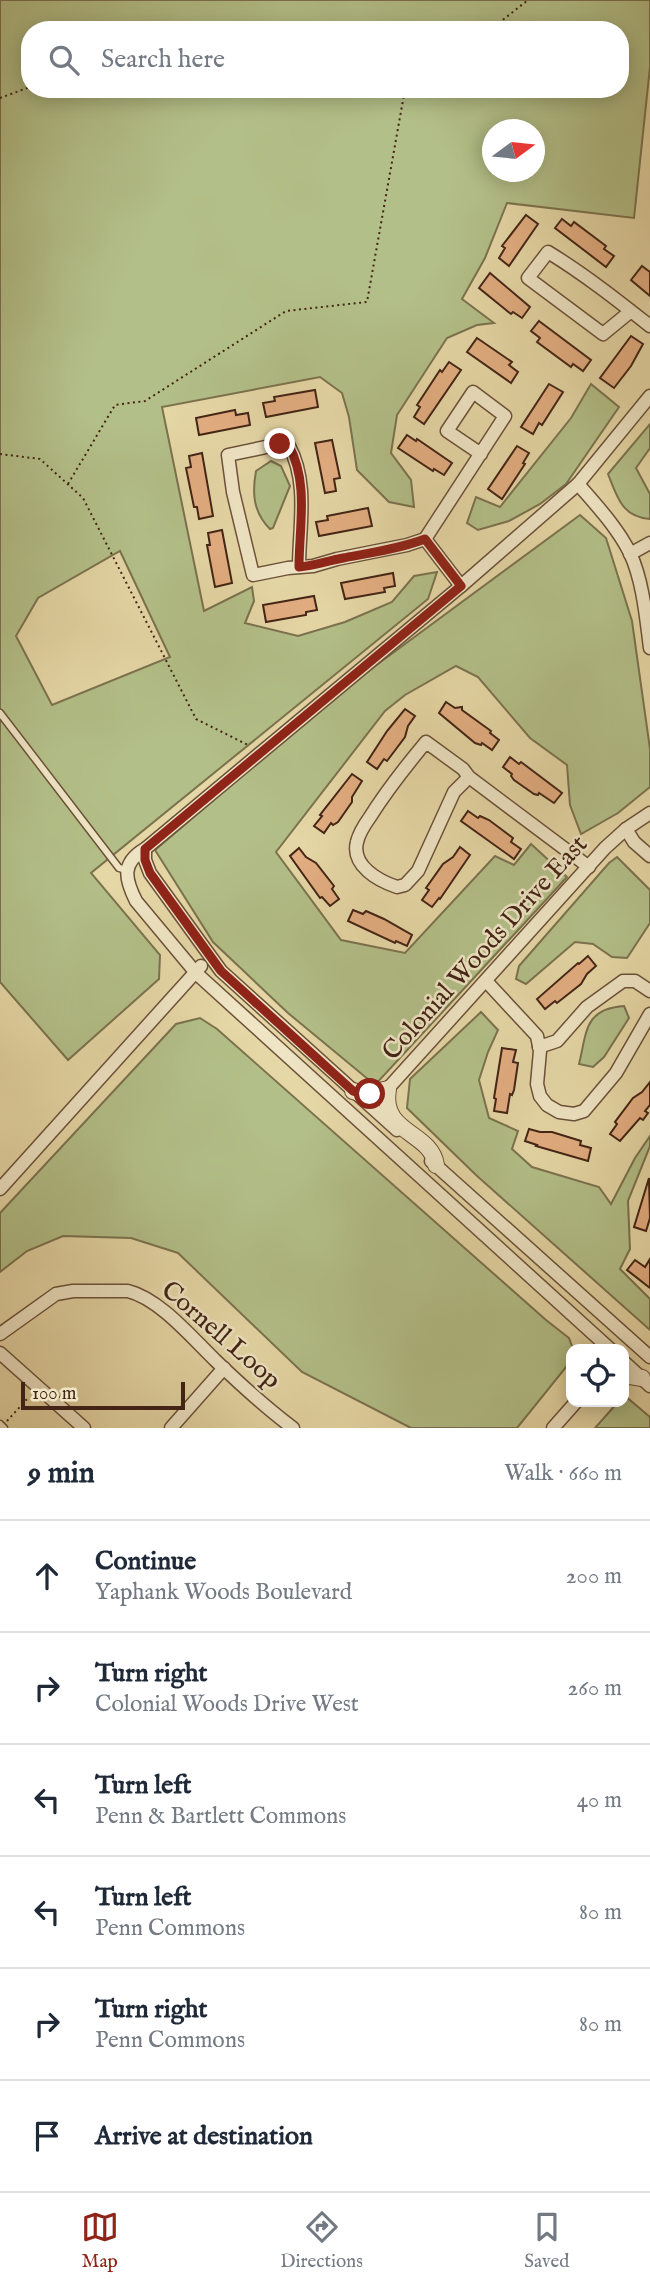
<!DOCTYPE html>
<html lang="en">
<head>
<meta charset="utf-8">
<style>
	:root { --surface:#fff; --page:#f6f6f7; --text:#1f2937; --muted:#747a83; --line:#e0e1e3; --accent:#8f2418 }
	body { margin:0; font-family:"IM FELL English",serif; background:var(--page); color:var(--text) }
	.controls { position:absolute; right:21px; bottom:21px; display:grid; overflow:hidden; border-radius:14px; box-shadow:0 4px 18px #0003 }
	.controls button { width:63px; height:63px; display:grid; place-items:center; padding:0; border:0; border-bottom:2px solid var(--line); background:var(--surface); color:var(--text); font:35px sans-serif }
	.compass { position:absolute; left:482px; top:119px; width:63px; height:63px; border-radius:50%; background:var(--surface); box-shadow:0 4px 18px #0003; rotate:75deg }
	.scale { position:absolute; left:21px; bottom:18px; width:164px; box-sizing:border-box; padding-left:7px; border:4px solid #432415; border-top:0; font-size:19px; line-height:24px; white-space:nowrap; color:#432415; -webkit-text-stroke:5px #efe5c5; paint-order:stroke }
	.stop { position:absolute; width:21px; height:21px; margin:-16px; border:5px solid #8f2418; border-radius:50%; background:#fff }
	.stop.end { background:#8f2418; border-color:#fff; box-shadow:0 2px 7px #0008 }
	.list { margin:0; padding:0; list-style:none }
	h2 { display:flex; justify-content:space-between; align-items:center; height:91px; margin:0; padding:0 28px; font-size:30px }
	h2 small { font-size:23px; font-weight:400; color:var(--muted) }
	.list li { display:grid; grid-template-columns:46px 1fr auto; gap:21px; align-items:center; box-sizing:border-box; height:112px; padding:0 28px; border-top:2px solid var(--line) }
	.list b { display:block; font-size:26px; white-space:nowrap }
	.list p { margin:0; font-size:23px; white-space:nowrap; color:var(--muted) }
	.list em { font-size:23px; font-style:normal; color:var(--muted) }
	.icon { flex:none; width:38px; height:38px; fill:none; stroke:currentColor; stroke-width:2; stroke-linecap:round; stroke-linejoin:round }
	.map { position:relative; flex:none; width:650px; height:1428px; overflow:hidden }
	.search { position:absolute; background:var(--surface); box-shadow:0 4px 18px #0003; left:21px; right:21px; top:21px; height:77px; display:flex; align-items:center; gap:18px; box-sizing:border-box; padding:0 24px; border-radius:28px; color:var(--muted); font-size:26px }
	.sheet { height:763px; background:var(--surface) }
	nav { display:flex; justify-content:space-around; align-items:center; box-sizing:border-box; height:98px; border-top:2px solid var(--line); background:var(--surface); font-size:19px; color:var(--muted) }
	nav a { display:grid; justify-items:center; gap:4px }
	nav .on { color:var(--accent) }
	.map>svg:first-child { display:block }
	.green { fill:#b3bf88; stroke:#7b724e; stroke-width:2; fill-rule:evenodd }
	.building { fill:#e3ae81; stroke:#432415; stroke-width:2 }
	.lines { fill:none; stroke-linecap:round; stroke-linejoin:round }
	.service-casing { stroke:#6c5139; stroke-width:9 }
	.minor-casing { stroke:#6c5139; stroke-width:15 }
	.tertiary-casing { stroke:#6c5139; stroke-width:18 }
	.path { stroke:#432415; stroke-width:2; stroke-dasharray:2 3.5; stroke-linecap:butt }
	.service { stroke:#efe5c5; stroke-width:6 }
	.minor { stroke:#efe5c5; stroke-width:12 }
	.tertiary { stroke:#efe5c5; stroke-width:16 }
	.route { stroke:#8f2418; stroke-width:9 }
	.labels { text-anchor:middle; dominant-baseline:central; stroke-width:5; stroke-linejoin:round; paint-order:stroke }
	.street-label { font-size:26px; fill:#432415; stroke:#efe5c5 }
</style>
</head>
<body>
<div class="map">
<svg width="650" height="1428" viewBox="0 0 650 1428">
	<rect width="100%" height="100%" fill="#e6d7a6"/>
	<filter id="stains"><feTurbulence type="fractalNoise" baseFrequency=".00286" numOctaves="4"/><feColorMatrix values="0 0 0 0 .2 0 0 0 0 .09 0 0 0 0 .02 0 0 0 .5 -.17"/></filter>
	<radialGradient id="worn" r=".72"><stop offset=".6" stop-color="#630" stop-opacity="0"/><stop offset="1" stop-color="#630" stop-opacity=".3"/></radialGradient>
	<g class="green">
		<path d="M 0,0 L 650,0 L 650,67 L 634,218 L 507,203 L 485,258 L 462,299 L 494,323 L 477,325 L 447,338 L 397,415 L 391,453 L 411,480 L 414,507 L 389,502 L 357,470 L 349,417 L 342,393 L 320,377 L 162,407 L 204,611 L 252,587 L 254,601 L 245,623 L 298,636 L 345,622 L 392,602 L 414,576 L 437,572 L 428,599 L 91,873 L 160,955 L 159,979 L 68,1060 L 0,982 ZM 30,30 L 620,30 L 620,89 L 30,89 ZM 492,130 L 534,130 L 534,172 L 492,172 ZM 120,551 L 170,657 L 52,705 L 16,636 L 38,598 Z"/>
		<polygon points="591,384 619,407 566,484 540,504 509,521 478,530 467,523 476,497 500,507 571,418"/>
		<path d="M 650,424 L 650,448 L 636,468 L 650,494 L 650,519 C 622,517 617,497 608,474 Z"/>
		<path d="M 271,461 L 281,466 L 290,486 L 273,528 L 270,529 C 253,512 252,493 256,471 Z"/>
		<polygon points="580,515 606,538 632,621 650,749 650,787 618,813 581,834 570,805 567,765 530,738 478,677 456,666 405,695 385,711 276,852 341,940 405,953 495,856 514,865 531,844 567,877 375,1085 288,1013 213,942 155,850 344,689"/>
		<polygon points="617,857 650,890 650,923 627,958 612,957 593,944 575,942 526,984 516,979 519,966 609,863"/>
		<path d="M 624,1006 L 629,1018 L 604,1057 L 593,1067 L 579,1064 C 587,1032 584,1009 624,1006 Z"/>
		<polygon points="481,1012 498,1030 488,1052 479,1080 489,1118 518,1131 512,1149 532,1167 599,1187 611,1204 635,1158 650,1136 650,1146 628,1201 630,1249 620,1269 650,1299 650,1330 476,1175 407,1108 410,1079"/>
		<polygon points="200,1018 217,1029 546,1320 569,1338 573,1349 571,1349 571,1361 517,1428 411,1428 302,1372 178,1253 131,1238 63,1236 27,1251 0,1272 0,1213 176,1024"/>
		<polygon points="624,1395 650,1417 650,1428 595,1428 618,1402 624,1402"/>
	</g>
	<g class="building">
		<polygon points="526,215 538,224 509,266 499,258 505,248 502,246"/>
		<polygon points="562,219 571,226 574,222 606,246 604,249 614,256 606,267 555,228"/>
		<polygon points="642,266 650,272 650,296 631,280"/>
		<polygon points="490,273 530,307 522,318 513,312 511,314 479,288"/>
		<polygon points="539,321 591,360 583,371 573,364 571,367 537,342 540,338 531,331"/>
		<polygon points="631,336 643,344 631,366 614,388 600,378"/>
		<polygon points="477,338 512,362 509,365 518,372 511,383 467,352"/>
		<polygon points="449,362 461,370 424,424 414,417 420,407 417,405 440,370 442,372"/>
		<polygon points="549,384 563,392 542,425 539,423 533,434 521,427"/>
		<polygon points="315,390 318,407 266,417 263,403 275,401 274,397"/>
		<polygon points="235,410 236,415 248,413 250,425 199,435 196,418"/>
		<polygon points="407,435 416,441 417,439 452,463 444,475 434,469 433,471 398,448"/>
		<polygon points="332,440 340,478 334,479 336,491 325,493 315,443"/>
		<polygon points="517,446 529,453 523,463 525,464 502,499 488,489"/>
		<polygon points="202,453 213,516 199,519 197,507 194,507 186,468 191,467 189,456"/>
		<polygon points="368,508 372,526 319,536 316,522 328,520 327,516"/>
		<polygon points="222,530 232,583 215,587 207,545 210,545 208,533"/>
		<polygon points="393,573 395,586 384,588 385,592 345,599 341,583"/>
		<polygon points="314,596 317,610 306,612 306,615 266,622 263,605"/>
		<polygon points="446,702 455,708 462,707 462,710 491,731 490,733 499,740 492,750 482,743 481,745 475,743 439,713"/>
		<polygon points="405,709 415,716 408,726 405,737 387,761 384,759 377,769 367,762 387,731"/>
		<polygon points="510,757 519,764 521,762 562,793 554,803 539,793 538,795 534,794 514,780 511,776 512,774 503,767"/>
		<polygon points="352,774 362,781 352,797 352,802 338,822 333,825 331,823 324,833 314,826 322,816 320,815"/>
		<polygon points="468,811 478,818 480,816 489,820 513,838 511,842 521,849 514,859 461,821"/>
		<polygon points="460,847 470,855 440,899 439,898 432,907 422,900 429,890 426,888 443,864 453,857"/>
		<polygon points="299,848 306,857 316,863 334,886 332,889 339,899 330,906 322,897 320,898 290,856"/>
		<polygon points="353,910 363,914 366,911 384,919 412,935 407,946 396,941 395,943 348,921"/>
		<polygon points="588,956 596,966 587,974 581,984 557,1003 555,1001 545,1009 537,999 578,963 579,964"/>
		<polygon points="502,1048 516,1050 513,1062 518,1063 514,1090 512,1095 510,1094 507,1113 494,1111 496,1099 494,1098"/>
		<polygon points="650,1082 650,1105 645,1111 648,1113 643,1120 640,1118 620,1141 610,1134 617,1124 615,1122 633,1098 642,1092"/>
		<polygon points="529,1129 540,1132 552,1132 581,1141 580,1145 591,1148 588,1161 536,1146 537,1145 525,1141"/>
		<polygon points="649,1178 650,1218 646,1231 634,1227"/>
		<polygon points="650,1259 650,1288 627,1270 635,1260 645,1267"/>
	</g>
	<g class="lines">
		<defs>
			<g id="service">
				<polyline points="0,713 119,868 127,870"/>
				<polyline points="0,1424 4,1428"/>
			</g>
			<g id="minor">
				<path d="M 631,311 L 603,334 L 528,278 L 548,252 C 584,274 617,300 650,326"/>
				<path d="M 578,484 C 597,506 617,527 630,553 C 643,581 646,617 650,648"/>
				<polyline points="425,539 505,416 473,392 447,431 481,454"/>
				<polyline points="425,539 461,586"/>
				<polyline points="630,554 650,543"/>
				<path d="M 299,567 C 299,527 309,483 289,446 L 280,444 L 228,455 L 233,492 L 253,575 L 288,568 L 313,566 L 337,559 L 407,545 L 425,539"/>
				<path d="M 469,777 L 454,792 L 418,871 L 405,885 L 397,887 C 379,881 351,866 357,842 C 359,833 365,824 370,817 C 387,790 406,766 426,742 L 463,769 L 469,777 L 589,867"/>
				<polyline points="626,829 634,842 650,856"/>
				<polyline points="145,849 145,860 150,873 221,971 397,1130"/>
				<polyline points="486,981 537,1036 540,1051 537,1084 540,1096 547,1105 559,1112 574,1114 584,1111 616,1073 650,1014"/>
				<polyline points="539,1047 557,1041 587,1007 623,981 635,981 650,991"/>
				<polyline points="383,1094 605,848 626,829 650,813"/>
				<polyline points="431,1161 650,1357"/>
				<polyline points="0,1189 201,966"/>
				<path d="M 0,1334 L 56,1294 L 73,1291 L 128,1291 C 160,1299 192,1338 216,1361 C 240,1384 266,1408 293,1428"/>
				<path d="M 610,1349 L 196,973 L 136,901 C 125,879 121,863 145,849 L 461,586 L 578,484 L 650,396"/>
				<polyline points="0,1353 84,1428"/>
				<polyline points="624,1362 650,1386"/>
				<polyline points="171,1428 224,1368"/>
				<polyline points="553,1428 576,1402"/>
			</g>
			<g id="tertiary">
				<path d="M 353,1091 C 366,1096 375,1092 388,1089 C 380,1134 431,1131 436,1165"/>
				<polyline points="624,1375 642,1378"/>
			</g>
		</defs>
		<use href="#service" class="service-casing"/>
		<use href="#minor" class="minor-casing"/>
		<use href="#tertiary" class="tertiary-casing"/>
		<g class="path">
			<polyline points="490,30 528,0"/>
			<polyline points="0,98 30,87"/>
			<polyline points="0,454 40,459 83,498 196,719 248,745"/>
			<polyline points="68,484 115,405 145,401 286,311 367,302 405,89"/>
			<polyline points="7,1421 28,1398"/>
		</g>
		<use href="#service" class="service"/>
		<use href="#minor" class="minor"/>
		<use href="#tertiary" class="tertiary"/>
	</g>
	<g class="lines">
		<path class="route" d="M 280,444 L 289,446 C 309,483 299,527 299,567 C 314,566 327,561 343,558 C 370,553 398,549 425,539 L 461,586 L 145,849 L 145,860 L 150,873 L 221,971 L 353,1091 L 362,1094 L 370,1094"/>
	</g>
	<g class="labels">
		<g class="street-label">
			<text transform="translate(485 948) rotate(-48)">Colonial Woods Drive East</text>
			<text transform="translate(221 1335) rotate(41)">Cornell Loop</text>
		</g>
	</g>
	<rect width="100%" height="100%" filter="url(#stains)"/>
	<rect width="100%" height="100%" fill="url(#worn)"/>
</svg>
<div class="controls">
<button><svg class="icon" aria-label="locate" viewBox="0 0 24 24"><circle cx="12" cy="12" r="6"/><path d="M12 2v4M12 18v4M2 12h4M18 12h4"/></svg></button>
</div>
<svg class="compass" viewBox="-18 -18 36 36"><path d="M0-13l5 13h-10z" fill="#e53935"/><path d="M0 13l5-13h-10z" fill="#747a83"/></svg>
<div class="scale">100 m</div>
<div class="stop" style="left:370px;top:1094px"></div>
<div class="stop end" style="left:280px;top:444px"></div>
<div class="search"><svg class="icon" aria-label="search" viewBox="0 0 24 24"><circle cx="10" cy="10" r="6"/><path d="M15 15l6 6"/></svg>Search here</div>
</div>
<section class="sheet">
<h2>9 min<small>Walk · 660 m</small></h2>
<ul class="list">
<li><svg class="icon" aria-label="ahead" viewBox="0 0 24 24"><path d="M12 20V5M6 11l6-6 6 6"/></svg><div><b>Continue</b><p>Yaphank Woods Boulevard</p></div><em>200 m</em></li>
<li><svg class="icon" aria-label="right" viewBox="0 0 24 24"><path d="M7 20v-9h11M14 6l5 5-5 5"/></svg><div><b>Turn right</b><p>Colonial Woods Drive West</p></div><em>260 m</em></li>
<li><svg class="icon" aria-label="left" viewBox="0 0 24 24"><path d="M17 20v-9H6M10 6l-5 5 5 5"/></svg><div><b>Turn left</b><p>Penn &amp; Bartlett Commons</p></div><em>40 m</em></li>
<li><svg class="icon" aria-label="left" viewBox="0 0 24 24"><path d="M17 20v-9H6M10 6l-5 5 5 5"/></svg><div><b>Turn left</b><p>Penn Commons</p></div><em>80 m</em></li>
<li><svg class="icon" aria-label="right" viewBox="0 0 24 24"><path d="M7 20v-9h11M14 6l5 5-5 5"/></svg><div><b>Turn right</b><p>Penn Commons</p></div><em>80 m</em></li>
<li><svg class="icon" aria-label="arrive" viewBox="0 0 24 24"><path d="M6 21V4h12l-3 4 3 4H6"/></svg><div><b>Arrive at destination</b></div></li>
</ul>
</section>
<nav>
<a class="on"><svg class="icon" aria-label="map" viewBox="0 0 24 24"><path d="M3 6l6-2 6 2 6-2v14l-6 2-6-2-6 2zM9 4v14M15 6v14"/></svg>Map</a>
<a><svg class="icon" aria-label="directions" viewBox="0 0 24 24"><path d="M12 3l9 9-9 9-9-9zM9 14v-3h6M13 9l2 2-2 2"/></svg>Directions</a>
<a><svg class="icon" aria-label="saved" viewBox="0 0 24 24"><path d="M7 4h10v16l-5-4-5 4z"/></svg>Saved</a>
</nav>
</body>
</html>
